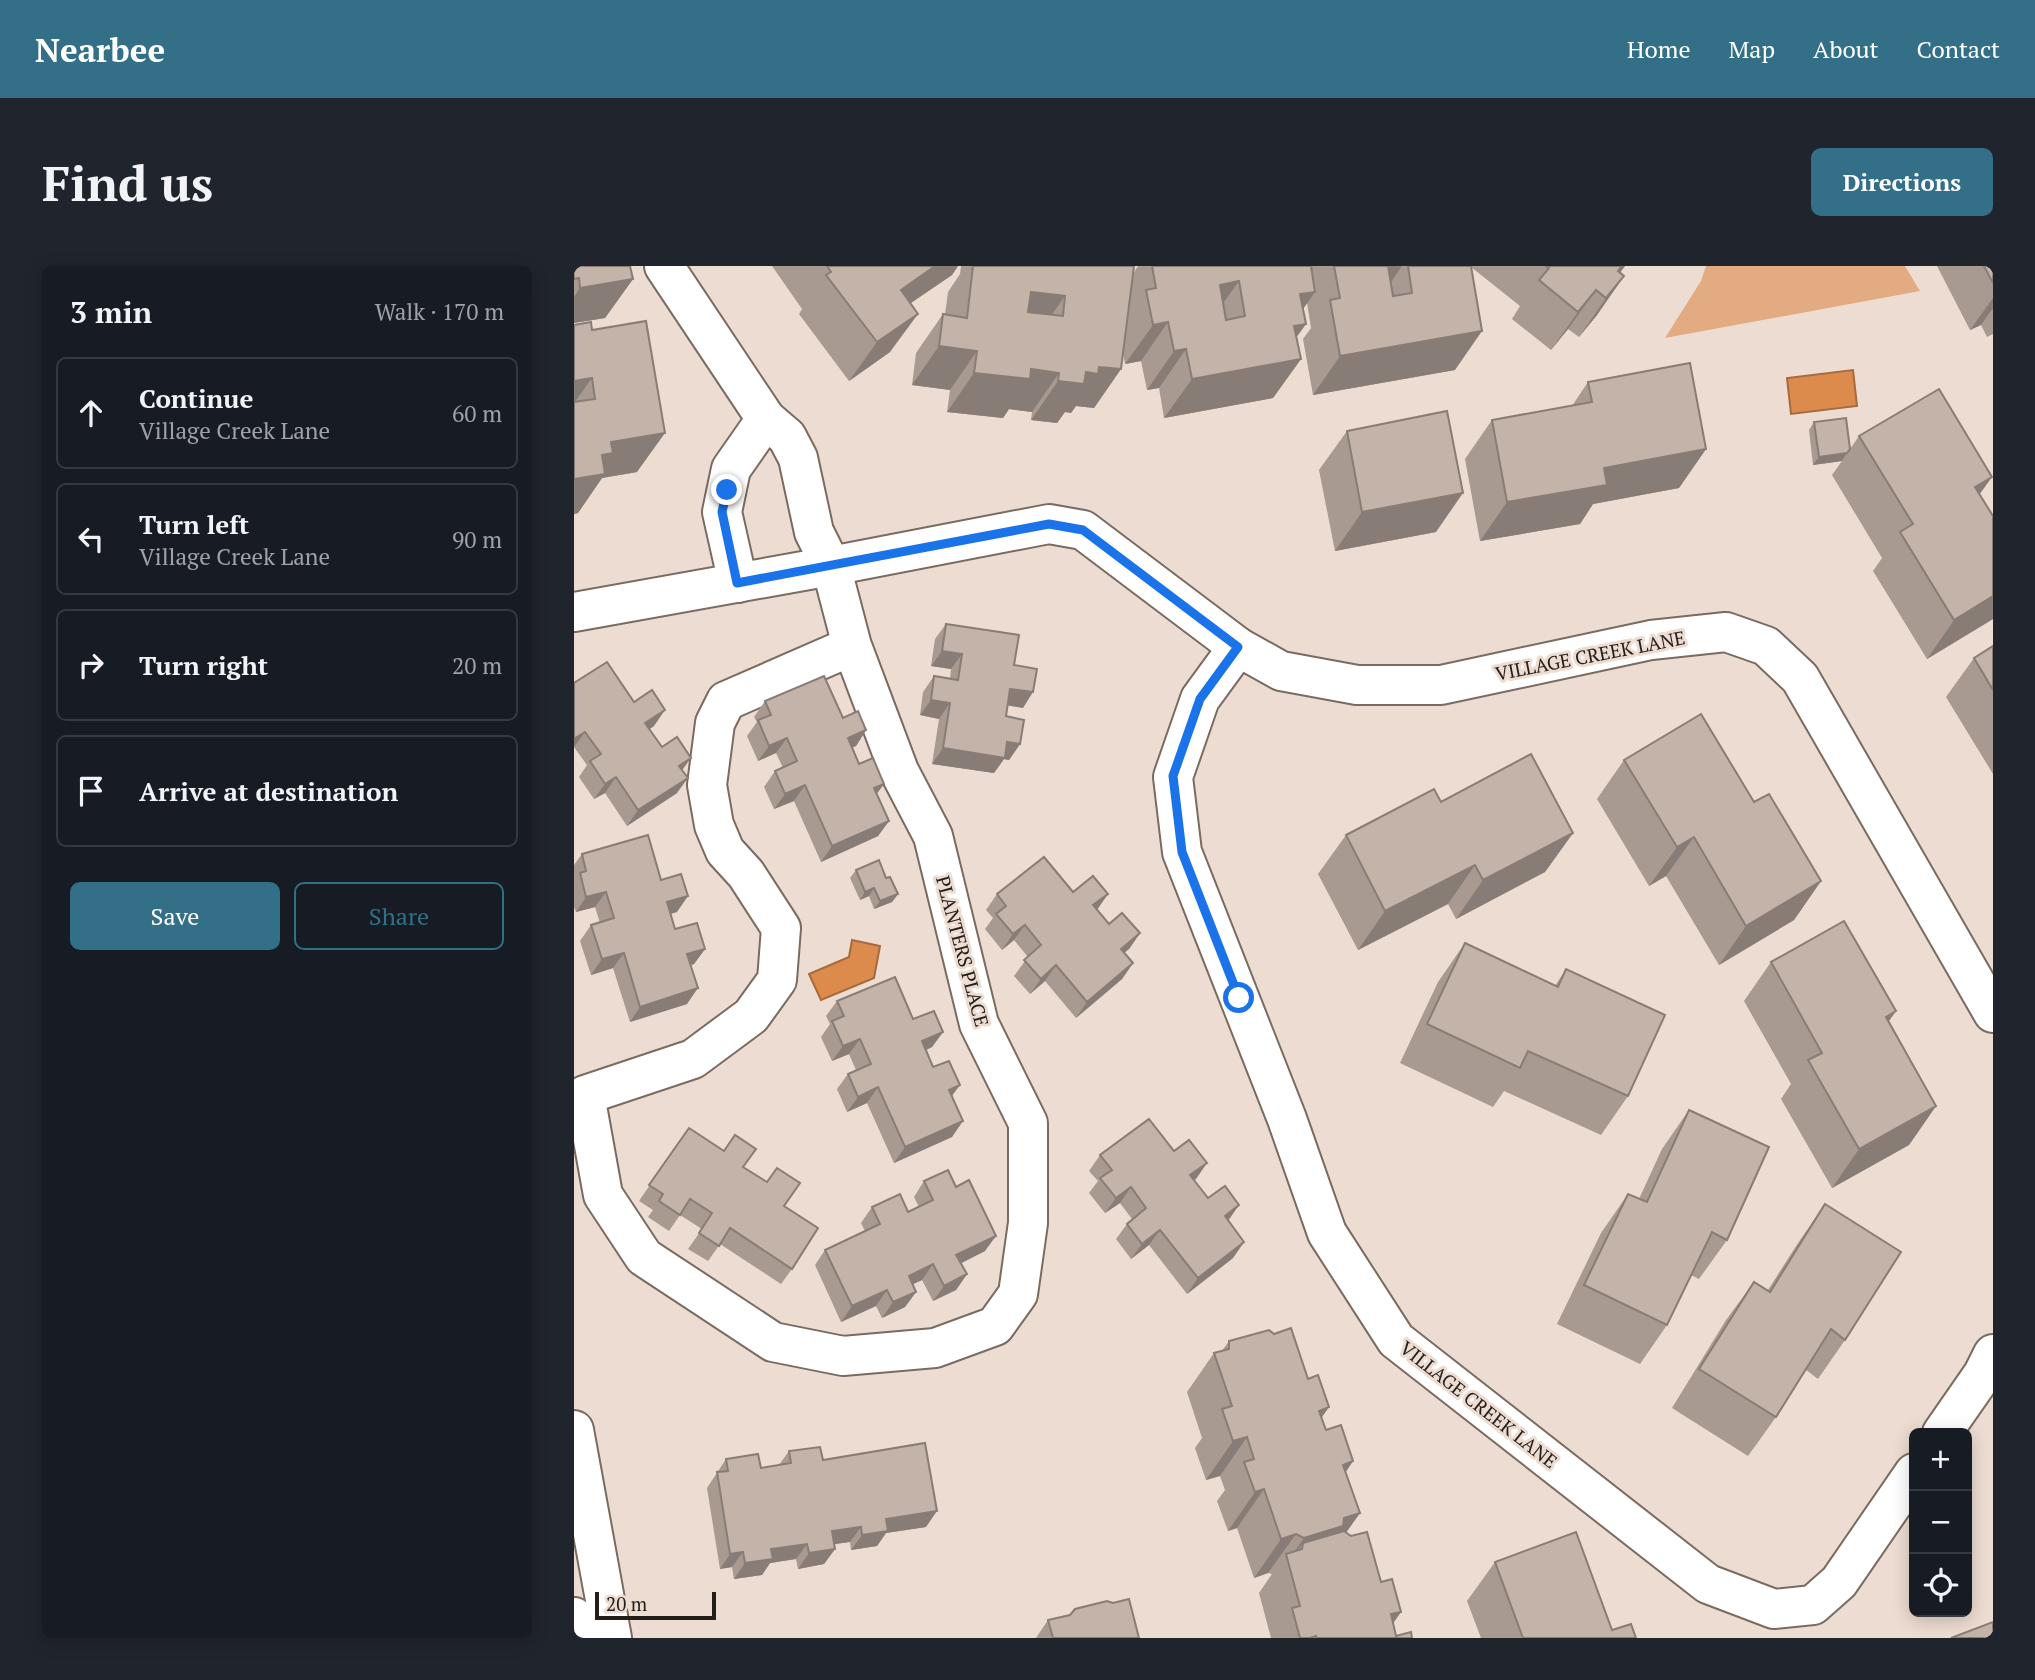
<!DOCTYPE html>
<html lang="en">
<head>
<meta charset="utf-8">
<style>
	:root { --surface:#171b24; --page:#20242c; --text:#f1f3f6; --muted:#9ea1a6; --line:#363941; --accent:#336f86 }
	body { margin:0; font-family:"PT Serif",serif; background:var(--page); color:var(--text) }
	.controls { position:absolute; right:21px; bottom:21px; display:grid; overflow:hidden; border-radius:10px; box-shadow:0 4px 18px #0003 }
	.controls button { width:63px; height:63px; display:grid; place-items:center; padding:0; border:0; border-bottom:2px solid var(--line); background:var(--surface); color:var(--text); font:35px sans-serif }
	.scale { position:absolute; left:21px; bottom:18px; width:121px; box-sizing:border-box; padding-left:7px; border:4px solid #241e1a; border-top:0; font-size:19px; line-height:24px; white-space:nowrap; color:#241e1a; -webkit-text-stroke:5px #eddcd1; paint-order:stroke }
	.stop { position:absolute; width:21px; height:21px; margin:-16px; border:5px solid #1a73e8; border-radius:50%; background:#fff }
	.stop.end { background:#1a73e8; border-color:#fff; box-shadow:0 2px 7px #0008 }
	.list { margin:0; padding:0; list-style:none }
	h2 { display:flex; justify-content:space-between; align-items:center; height:91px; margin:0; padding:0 28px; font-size:30px }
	h2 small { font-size:23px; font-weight:400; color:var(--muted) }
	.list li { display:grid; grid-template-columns:46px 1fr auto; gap:21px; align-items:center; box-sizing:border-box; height:112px; margin:0 14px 14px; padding:0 14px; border:2px solid var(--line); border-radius:10px }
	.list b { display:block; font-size:26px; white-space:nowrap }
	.list p { margin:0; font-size:23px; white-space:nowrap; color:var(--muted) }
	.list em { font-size:23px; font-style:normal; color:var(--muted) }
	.actions { display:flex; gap:14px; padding:21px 28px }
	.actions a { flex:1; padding:16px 0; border:2px solid var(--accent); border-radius:10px; text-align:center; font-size:24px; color:var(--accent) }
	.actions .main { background:var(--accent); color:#fff }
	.icon { flex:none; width:38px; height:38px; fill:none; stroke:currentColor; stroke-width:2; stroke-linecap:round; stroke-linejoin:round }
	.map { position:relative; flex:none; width:1419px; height:1372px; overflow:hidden; border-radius:10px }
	header { display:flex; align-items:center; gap:42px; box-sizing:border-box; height:98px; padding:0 35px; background:var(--accent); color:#fff }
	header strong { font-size:33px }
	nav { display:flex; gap:38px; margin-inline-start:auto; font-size:24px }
	.intro { display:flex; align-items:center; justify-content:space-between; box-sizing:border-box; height:168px; padding:0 42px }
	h1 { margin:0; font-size:49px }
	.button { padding:18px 32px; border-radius:10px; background:var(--accent); color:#fff; font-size:24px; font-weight:700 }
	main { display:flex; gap:42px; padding:0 42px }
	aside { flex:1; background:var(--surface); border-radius:10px; box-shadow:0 4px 18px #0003 }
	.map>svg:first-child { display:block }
	.green { fill:#e3ab82 }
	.water { fill:#dc8b4c; stroke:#a56a3d; stroke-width:2 }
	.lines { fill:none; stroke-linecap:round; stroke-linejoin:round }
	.minor-casing { stroke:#7a6b61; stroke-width:42 }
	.minor { stroke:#fff; stroke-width:38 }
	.wall { fill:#a89a90 }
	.shaded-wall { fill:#887d76 }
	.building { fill:#c3b3a8; stroke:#887d76; stroke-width:2; fill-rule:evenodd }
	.route { stroke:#1a73e8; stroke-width:9 }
	.labels { text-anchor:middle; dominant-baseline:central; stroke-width:6; stroke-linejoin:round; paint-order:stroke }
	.street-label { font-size:19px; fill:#241e1a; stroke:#eddcd1 }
</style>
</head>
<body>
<header>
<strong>Nearbee</strong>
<nav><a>Home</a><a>Map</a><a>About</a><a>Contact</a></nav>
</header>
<div class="intro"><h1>Find us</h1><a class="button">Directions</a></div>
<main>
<aside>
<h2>3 min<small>Walk · 170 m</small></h2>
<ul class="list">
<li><svg class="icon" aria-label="ahead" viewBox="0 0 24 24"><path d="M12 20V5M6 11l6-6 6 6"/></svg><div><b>Continue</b><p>Village Creek Lane</p></div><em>60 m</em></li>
<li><svg class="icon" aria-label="left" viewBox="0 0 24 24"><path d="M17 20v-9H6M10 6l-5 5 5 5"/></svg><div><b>Turn left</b><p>Village Creek Lane</p></div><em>90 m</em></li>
<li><svg class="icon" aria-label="right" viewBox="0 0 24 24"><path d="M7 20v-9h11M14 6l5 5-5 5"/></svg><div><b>Turn right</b></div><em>20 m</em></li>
<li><svg class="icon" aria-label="arrive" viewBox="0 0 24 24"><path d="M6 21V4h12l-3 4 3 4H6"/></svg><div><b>Arrive at destination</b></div></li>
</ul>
<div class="actions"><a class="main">Save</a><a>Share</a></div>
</aside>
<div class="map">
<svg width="1419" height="1372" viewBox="0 0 1419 1372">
	<rect width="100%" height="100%" fill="#eddcd1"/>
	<polygon class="green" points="1132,0 1331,0 1346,25 1091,72 1127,15"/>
	<g class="water">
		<polygon points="1279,104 1283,140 1217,148 1213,112"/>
		<polygon points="278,674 306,680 300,712 247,734 235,708 275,691"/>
	</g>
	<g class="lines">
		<defs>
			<g id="minor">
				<polyline points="90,0 192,153 213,171 224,192 240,266 257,300 278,380 325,505 359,570 405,758 454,857 454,957 444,1028 421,1060 361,1082 269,1090 199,1076 70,991 29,929 11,829 119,793 177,750 203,714 207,662 172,608 151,585 140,559 133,519 141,457 152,435 278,380"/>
				<polyline points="164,317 148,246 157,203 192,153"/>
				<polyline points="0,346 257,300 475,258 509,264 664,381 707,405 783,419 867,419 1077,374 1152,366 1192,380 1226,412 1419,747"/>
				<polyline points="664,381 626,433 599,511 608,586 713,853 753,967 822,1074 1134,1318 1200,1343 1239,1339 1265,1316 1340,1207"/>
				<polyline points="0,1164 38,1372"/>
				<polyline points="1368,1167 1409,1108 1419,1088"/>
				<polyline points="0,1351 17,1372"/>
			</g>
		</defs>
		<use href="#minor" class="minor-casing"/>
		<use href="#minor" class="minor"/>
	</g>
	<g class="wall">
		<polygon points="0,0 59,13 31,52 0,57"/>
		<polygon points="198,0 384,0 378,9 337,37 316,86 275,115 225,48 228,43"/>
		<polygon points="387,0 560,0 559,8 564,0 1051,0 1046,7 1050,10 1023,49 1005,71 994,63 977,84 938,53 946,40 897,1 881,104 739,129 729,73 737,62 733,37 729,43 732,58 722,71 727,93 699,132 590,152 585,122 573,124 567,95 551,98 549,87 547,103 520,142 502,140 497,147 491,146 483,157 457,154 458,146 435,143 429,152 373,146 376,124 338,119 342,87 369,48 371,48 374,26 386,8"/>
		<polygon points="1363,0 1419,0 1419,68 1413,71 1407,59 1396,64"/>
		<polygon points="0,59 18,64 63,206 28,212 4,247 0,248"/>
		<polygon points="1014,116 1132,183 1105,222 1019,238 1006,258 906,275 891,193 918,154 998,140"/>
		<polygon points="1240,156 1276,183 1285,170 1406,228 1419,353 1353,393 1299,305 1308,292 1258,209 1268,195 1239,199 1235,164"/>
		<polygon points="773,165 862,266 761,285 745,204"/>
		<polygon points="372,358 440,399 449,442 434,439 432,450 446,478 435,494 430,493 420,507 358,498 365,453 346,449 349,426 360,410 376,413 377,403 357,400 361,373"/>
		<polygon points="1419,380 1419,508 1372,431 1400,392"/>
		<polygon points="0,417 60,436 80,460 75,463 88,481 108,504 103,527 53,560 31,527 20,533 5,511 13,499 0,481"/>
		<polygon points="191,435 269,452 292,464 282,480 278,481 285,498 303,528 315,555 304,570 247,596 220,535 200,543 190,521 201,505 209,502 202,487 184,495 173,470 183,456 180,451"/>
		<polygon points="1050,494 1180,536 1247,615 1220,654 1145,699 1092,610 1075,620 1023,533"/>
		<polygon points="867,536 999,567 971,606 882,653 874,638 784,684 744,608 772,569"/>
		<polygon points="8,588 87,614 103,646 96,648 101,663 131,683 120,698 117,699 113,738 56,756 39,702 17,709 6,675 17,659 26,657 21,641 2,646 0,641 0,599"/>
		<polygon points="282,604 312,612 324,628 318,636 300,643 295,630 286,634 276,612"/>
		<polygon points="499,626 523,644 535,658 566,667 555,683 550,687 559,697 548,713 502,752 471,715 456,728 440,710 454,691 440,674 428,684 411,663 419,652 412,644 423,628"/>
		<polygon points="891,677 981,720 992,703 1054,830 1027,869 930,825 919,841 826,797 864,716"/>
		<polygon points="1197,696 1315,755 1362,840 1335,879 1258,922 1207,833 1217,818 1170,735"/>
		<polygon points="263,735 339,753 369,766 358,781 352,784 359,801 378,831 378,871 320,897 293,837 273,846 263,823 274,808 282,804 275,788 258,795 247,771 256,758 252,750"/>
		<polygon points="1115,844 1153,974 1125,1013 1117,1009 1093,1059 1066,1098 983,1058 1027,967 1054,928 1065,933 1088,883"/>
		<polygon points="115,862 150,885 161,869 169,901 210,940 218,1003 207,1018 146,978 134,995 114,983 128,963 106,949 95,965 74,951 79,944 65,935"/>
		<polygon points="526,889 622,913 620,914 670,976 659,992 613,1028 575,979 557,993 542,973 553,958 558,953 546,937 531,947 515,927 524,915 515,905"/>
		<polygon points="350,915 411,985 387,997 393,1008 382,1024 359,1035 348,1014 339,1018 342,1026 331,1041 308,1052 302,1040 267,1056 241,999 251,984 291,965 287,957 298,941 334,946 345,941 340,931"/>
		<polygon points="1251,938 1271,1074 1244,1113 1231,1103 1202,1151 1174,1190 1098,1142 1152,1054 1180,1016 1194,1024 1224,977"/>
		<polygon points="655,1075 748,1152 752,1164 779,1195 772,1206 786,1247 772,1266 819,1358 822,1370 838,1372 697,1372 685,1327 698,1308 694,1307 680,1312 663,1262 654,1265 643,1235 651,1224 646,1210 632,1214 621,1182 628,1172 613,1126 640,1087 648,1085"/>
		<polygon points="215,1185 249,1194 352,1261 312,1267 303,1280 277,1284 276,1276 260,1278 261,1283 250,1298 224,1303 222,1293 196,1297 188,1309 160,1313 158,1301 146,1303 133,1222 152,1193 187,1202 205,1199"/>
		<polygon points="921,1296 1038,1364 1062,1372 907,1372 893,1335"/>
		<polygon points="474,1354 565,1372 462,1372"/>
	</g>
	<g class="shaded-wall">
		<polygon points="361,0 384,0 378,9 300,62 327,24"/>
		<polygon points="811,0 828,0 806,32"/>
		<polygon points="1048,0 1051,0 1028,29"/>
		<polygon points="1050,10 1023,49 1005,71 1032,32"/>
		<polygon points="59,13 31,52 0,57 0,31 6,22"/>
		<polygon points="665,15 637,54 646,19"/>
		<polygon points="1022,24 994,63 977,84 1004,46"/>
		<polygon points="457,26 491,30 464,68 429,64"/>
		<polygon points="741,26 714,64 726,28"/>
		<polygon points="1419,32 1419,42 1407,59 1396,64"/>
		<polygon points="344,48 316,86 275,115 303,76"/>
		<polygon points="594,56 567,95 551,98 579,59"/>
		<polygon points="732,58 704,97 720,60"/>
		<polygon points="908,65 881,104 739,129 766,90"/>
		<polygon points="365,80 403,85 376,124 338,119"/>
		<polygon points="612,83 585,122 573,124 600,85"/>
		<polygon points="727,93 699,132 590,152 618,113"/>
		<polygon points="525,101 547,103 520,142 502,140 497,147 491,146 483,157 457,154 484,115"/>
		<polygon points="457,103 485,107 458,146 435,143 429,152 373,146 400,107"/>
		<polygon points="18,112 0,137 0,115"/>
		<polygon points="91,167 63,206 28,212 4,247 0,248 0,213 37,176"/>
		<polygon points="1132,183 1105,222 1019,238 1006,258 906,275 933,236 1030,202"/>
		<polygon points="1273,187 1268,195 1239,199 1245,191"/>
		<polygon points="1418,211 1390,250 1401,221"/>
		<polygon points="889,227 862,266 761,285 788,246"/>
		<polygon points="1419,330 1419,353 1353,393 1380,354"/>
		<polygon points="368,385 388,388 377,403 357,400"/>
		<polygon points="436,423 459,426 449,442 426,438"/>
		<polygon points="357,434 376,437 365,453 346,449"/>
		<polygon points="91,444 80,460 61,473 71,457"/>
		<polygon points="292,464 282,480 263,488 274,472"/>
		<polygon points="11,466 0,481 0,482 0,473"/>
		<polygon points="213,472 202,487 184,495 195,480"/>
		<polygon points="433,476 446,478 435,494 430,493 420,507 358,498 369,482"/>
		<polygon points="117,492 106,507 105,500"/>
		<polygon points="42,511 31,527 20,533 31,518"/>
		<polygon points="114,512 103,527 53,560 64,544"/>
		<polygon points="310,518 299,533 300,522"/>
		<polygon points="231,519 220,535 200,543 211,528"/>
		<polygon points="315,555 304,570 247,596 258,580"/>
		<polygon points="999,567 971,606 882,653 909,614"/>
		<polygon points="1120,571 1092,610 1075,620 1103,581"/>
		<polygon points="901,599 874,638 784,684 811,645"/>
		<polygon points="1247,615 1220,654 1145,699 1172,660"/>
		<polygon points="300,622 295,630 286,634 291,626"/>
		<polygon points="32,626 21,641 2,646 12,631"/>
		<polygon points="324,628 318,636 300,643 306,635"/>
		<polygon points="534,628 523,644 519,639"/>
		<polygon points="114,630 103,646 82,652 93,636"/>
		<polygon points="451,659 440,674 428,684 439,668"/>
		<polygon points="566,667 555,683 536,698 547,683"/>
		<polygon points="131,683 120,698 102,704 113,688"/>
		<polygon points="50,687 39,702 17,709 28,693"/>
		<polygon points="559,697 548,713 502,752 513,736"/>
		<polygon points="482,699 471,715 456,728 467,713"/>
		<polygon points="124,722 113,738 56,756 66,741"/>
		<polygon points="1322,745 1295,784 1312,751"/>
		<polygon points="369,766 358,781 337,791 348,775"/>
		<polygon points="286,773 275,788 258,795 269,780"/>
		<polygon points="386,819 375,834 375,824"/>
		<polygon points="304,821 293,837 273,846 284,831"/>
		<polygon points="1362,840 1335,879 1258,922 1285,883"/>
		<polygon points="389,855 378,871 320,897 331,881"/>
		<polygon points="633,897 622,913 605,925 616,909"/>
		<polygon points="557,921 546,937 531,947 542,932"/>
		<polygon points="665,939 654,955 651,950"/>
		<polygon points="586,964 575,979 557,993 568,978"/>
		<polygon points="422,970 411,985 372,1005 382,989"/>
		<polygon points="670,976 659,992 613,1028 624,1012"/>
		<polygon points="359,998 348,1014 324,1025 335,1010"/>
		<polygon points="393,1008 382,1024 359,1035 370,1020"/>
		<polygon points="313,1024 302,1040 267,1056 278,1040"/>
		<polygon points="342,1026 331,1041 308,1052 319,1036"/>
		<polygon points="755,1141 728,1180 745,1145"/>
		<polygon points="673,1171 646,1210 632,1214 659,1175"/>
		<polygon points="779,1195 752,1234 769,1199"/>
		<polygon points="690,1223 663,1262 654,1265 681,1226"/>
		<polygon points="363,1245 352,1261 312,1267 303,1280 277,1284 288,1269 312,1253"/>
		<polygon points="786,1247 759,1285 729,1277 714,1297 714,1295 730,1272 770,1252"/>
		<polygon points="287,1261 276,1276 247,1280 258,1265"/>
		<polygon points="722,1268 694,1307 680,1312 707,1273"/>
		<polygon points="233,1278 222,1293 196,1297 188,1309 160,1313 171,1297 197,1283"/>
		<polygon points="261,1283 250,1298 224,1303 235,1287"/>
		<polygon points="169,1286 158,1301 146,1303 156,1288"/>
		<polygon points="827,1346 809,1372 817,1348"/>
	</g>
	<g class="building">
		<polygon points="0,0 56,0 59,13 6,22 5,12 0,13"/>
		<polygon points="253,0 361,0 327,24 344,48 303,76 252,9 257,6"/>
		<path d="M 399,0 L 560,0 L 547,103 L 525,101 L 524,108 L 512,106 L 510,118 L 484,115 L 485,107 L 457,103 L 456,113 L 400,107 L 403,85 L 365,80 L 369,48 L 393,52 ZM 457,26 L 491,30 L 489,50 L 454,46 Z"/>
		<path d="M 578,0 L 737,0 L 741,26 L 726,28 L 732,58 L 720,60 L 727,93 L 618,113 L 612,83 L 600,85 L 594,56 L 579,59 L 572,24 L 582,22 ZM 665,15 L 671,50 L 652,54 L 646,19 Z"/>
		<polygon points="760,0 814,0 819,30 838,27 834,0 897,0 908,65 766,90 756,34 766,32"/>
		<polygon points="972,0 1048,0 1044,5 1050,10 1032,32 1022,24 1004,46 965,14 975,2"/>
		<polygon points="1410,0 1419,0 1419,17"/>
		<polygon points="72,55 91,167 37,176 39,187 28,189 31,208 0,213 0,136 21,133 18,112 0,115 0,59 17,56 18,64"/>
		<polygon points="1116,97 1132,183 1030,202 1033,219 933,236 918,154 1018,136 1014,116"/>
		<polygon points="1365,123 1418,211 1401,221 1419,250 1419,330 1380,354 1326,266 1339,258 1285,170"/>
		<polygon points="873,145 889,227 788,246 773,165"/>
		<polygon points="1272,152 1276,183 1273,187 1245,191 1240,156"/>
		<polygon points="372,358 445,369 440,399 463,403 459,426 436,423 432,450 450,454 446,478 433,476 431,492 369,482 376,437 357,434 360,410 384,414 388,388 368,385"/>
		<polygon points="1419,380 1419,424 1400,392"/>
		<polygon points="33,396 60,436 78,424 91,444 71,457 88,481 103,471 117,492 105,500 114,512 64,544 42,511 31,518 16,495 27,488 11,466 0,473 0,417"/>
		<polygon points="250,410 269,452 284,445 292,464 274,472 285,498 299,492 310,518 300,522 315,555 258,580 231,519 211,528 201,505 223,495 213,472 195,480 184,454 197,449 191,435"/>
		<polygon points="1127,448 1180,536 1195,528 1247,615 1172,660 1120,571 1103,581 1050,494"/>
		<polygon points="957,488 999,567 909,614 901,599 811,645 772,569 860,523 867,536"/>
		<polygon points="74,569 87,614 107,608 114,630 93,636 101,663 123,657 131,683 113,688 124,722 66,741 50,687 28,693 17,659 40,652 32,626 12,631 6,607 12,605 8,588"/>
		<polygon points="470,591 499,626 519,610 534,628 519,639 535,658 548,647 566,667 547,683 559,697 513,736 482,699 467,713 450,694 467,679 451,659 439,668 422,648 432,640 423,628"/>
		<polygon points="305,594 312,612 316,611 324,628 306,635 300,622 291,626 282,604"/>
		<polygon points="1270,655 1322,745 1312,751 1362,840 1285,883 1234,794 1248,787 1197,696"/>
		<polygon points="891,677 984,721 992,703 1091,749 1054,830 954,785 946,802 853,758"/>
		<polygon points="321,711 339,753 360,745 369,766 348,775 359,801 375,795 386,819 375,824 389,855 331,881 304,821 284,831 274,808 297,798 286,773 269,780 258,755 270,750 263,735"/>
		<polygon points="1115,844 1195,881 1153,974 1138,966 1093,1059 1010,1019 1054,928 1073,936"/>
		<polygon points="575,853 600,885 615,874 633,897 616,909 634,932 651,920 665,939 651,950 670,976 624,1012 586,964 568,978 553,958 572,942 557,921 542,932 526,912 538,904 526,889"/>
		<polygon points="115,862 150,885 161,869 182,883 169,901 193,916 203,902 226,917 210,940 244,962 218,1003 156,962 145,980 125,967 138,947 116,933 106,949 85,935 89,928 75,919"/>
		<polygon points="374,904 382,921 395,914 422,970 382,989 393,1008 370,1020 359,998 335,1010 342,1026 319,1036 313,1024 278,1040 251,984 306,958 298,941 326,928 334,946 359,934 350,915"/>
		<polygon points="1251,938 1327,986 1271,1074 1257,1063 1202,1151 1125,1103 1180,1016 1196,1026"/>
		<polygon points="717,1062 734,1113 744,1109 755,1141 745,1145 752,1164 767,1159 779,1195 769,1199 786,1247 770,1252 769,1260 730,1272 722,1268 707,1273 690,1223 681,1226 670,1196 680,1193 673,1171 659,1175 648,1143 658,1140 640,1087 655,1083 655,1075 695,1064 700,1068"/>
		<polygon points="351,1177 363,1245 312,1253 314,1265 288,1269 287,1261 258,1265 261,1283 235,1287 233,1278 197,1283 199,1293 171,1297 169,1286 156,1288 143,1206 154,1205 152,1193 184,1188 187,1202 217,1197 215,1185 246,1181 249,1194"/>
		<polygon points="770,1265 777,1270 793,1266 807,1316 818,1313 827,1346 817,1348 822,1370 837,1366 838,1372 743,1372 742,1370 736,1372 726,1372 718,1342 726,1340 712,1288 728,1283 729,1277"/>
		<polygon points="1002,1266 1038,1364 1057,1358 1062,1372 949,1372 921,1296"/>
		<polygon points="555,1333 565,1372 479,1372 474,1354 496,1349 501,1343 533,1335 539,1337"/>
		<polygon points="1419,1356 1419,1372 1377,1372"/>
	</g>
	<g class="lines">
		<polyline class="route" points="153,224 148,246 163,317 475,258 509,264 664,381 626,433 599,510 608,586 665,732"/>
	</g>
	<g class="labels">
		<g class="street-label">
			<text transform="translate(1016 389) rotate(-11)">VILLAGE CREEK LANE</text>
			<text transform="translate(389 685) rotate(75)">PLANTERS PLACE</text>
			<text transform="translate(905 1138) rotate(38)">VILLAGE CREEK LANE</text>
		</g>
	</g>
</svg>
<div class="controls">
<button>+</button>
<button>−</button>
<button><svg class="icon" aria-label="locate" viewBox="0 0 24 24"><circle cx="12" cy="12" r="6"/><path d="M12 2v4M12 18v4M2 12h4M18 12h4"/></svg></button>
</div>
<div class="scale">20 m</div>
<div class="stop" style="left:665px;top:732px"></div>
<div class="stop end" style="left:153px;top:224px"></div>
</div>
</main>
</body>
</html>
